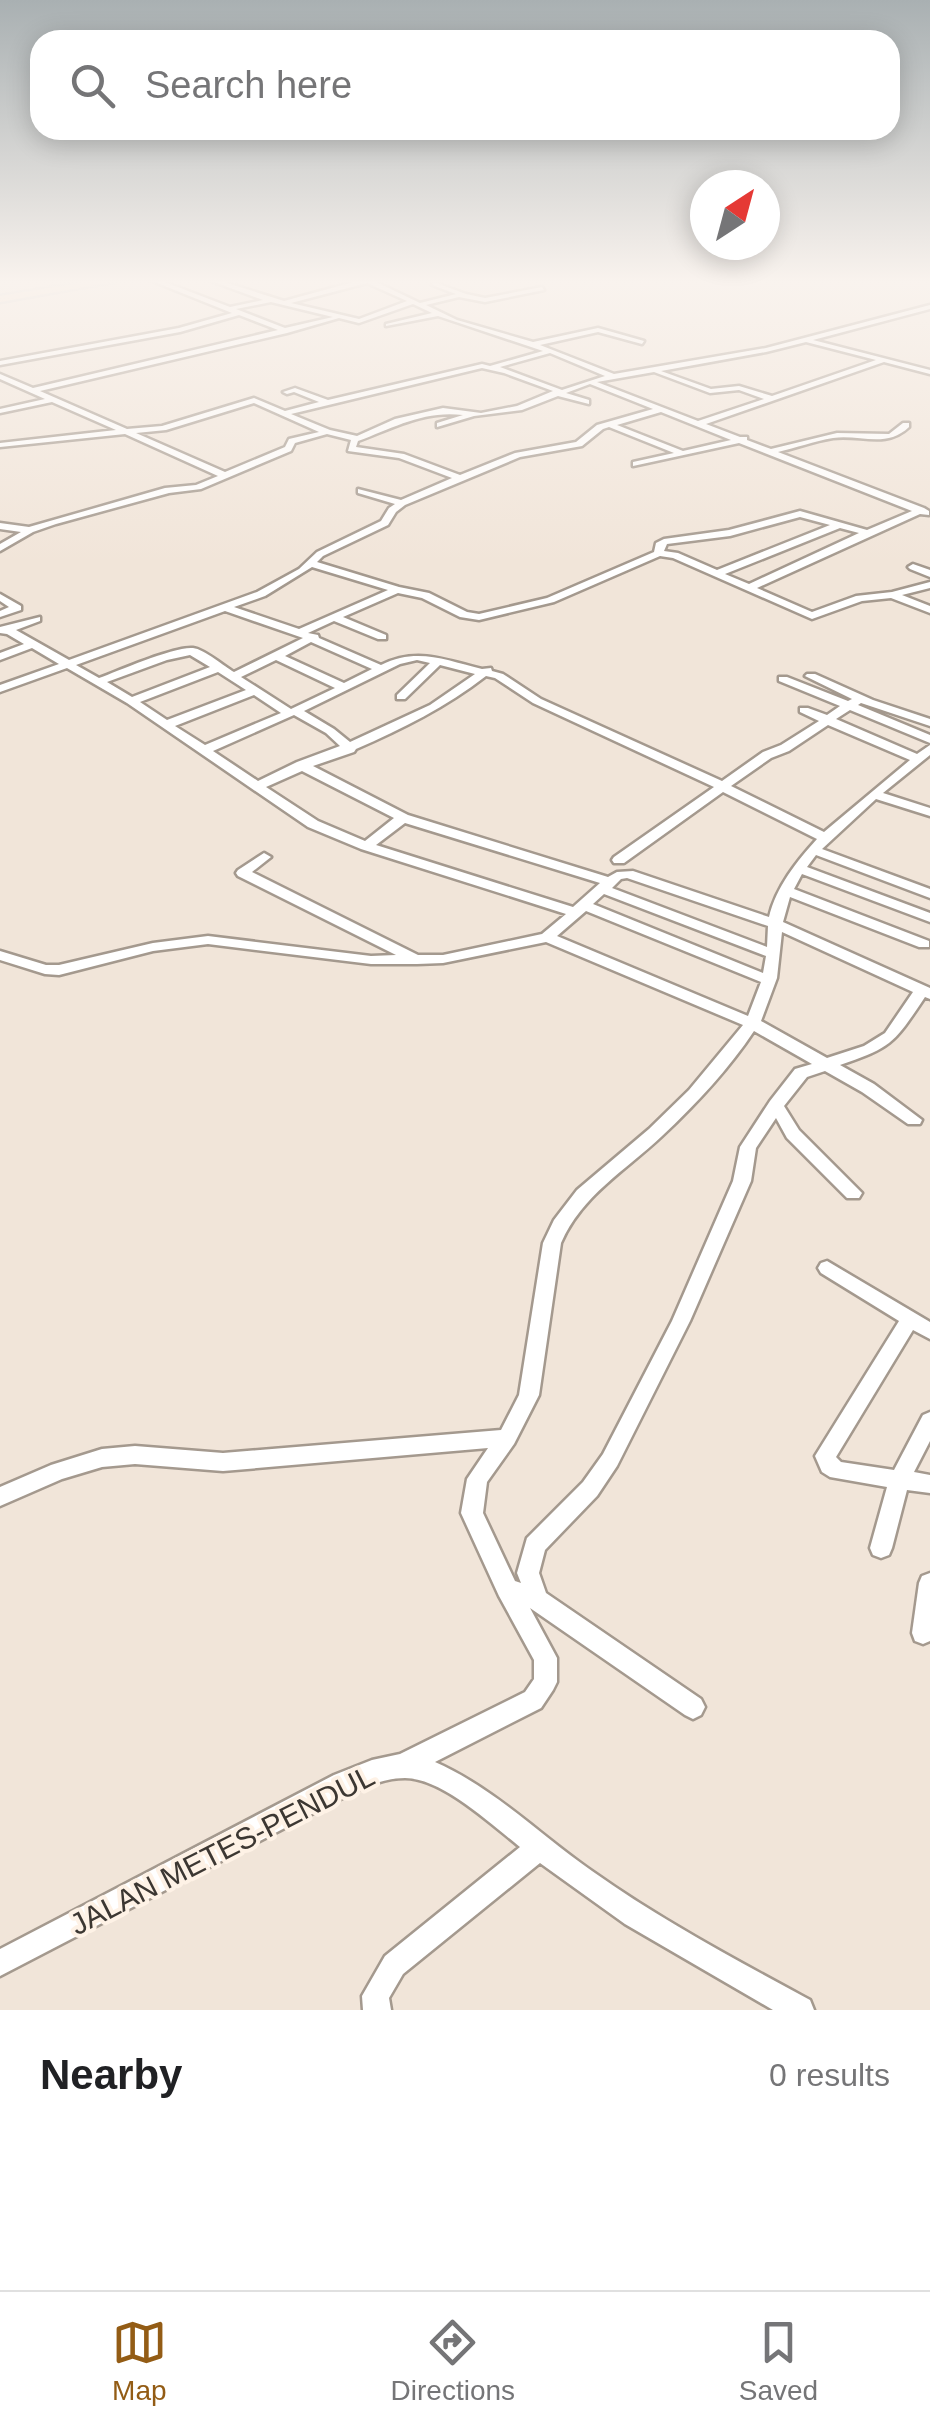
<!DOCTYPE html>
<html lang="en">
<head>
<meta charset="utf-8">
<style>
	:root { --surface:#fff; --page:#f2f2f2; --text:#202124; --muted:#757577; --line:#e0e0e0; --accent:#935c15 }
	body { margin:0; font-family:Helvetica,sans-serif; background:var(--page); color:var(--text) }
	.compass { position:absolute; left:690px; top:170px; width:90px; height:90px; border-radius:50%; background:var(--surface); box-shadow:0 5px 25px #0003; rotate:36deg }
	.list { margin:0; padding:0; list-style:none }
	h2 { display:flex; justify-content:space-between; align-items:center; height:130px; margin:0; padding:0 40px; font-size:42px }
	h2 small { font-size:32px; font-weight:400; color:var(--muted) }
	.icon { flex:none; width:55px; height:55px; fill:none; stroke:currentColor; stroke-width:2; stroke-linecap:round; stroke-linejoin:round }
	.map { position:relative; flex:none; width:930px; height:2010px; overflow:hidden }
	.search { position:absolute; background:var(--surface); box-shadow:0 5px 25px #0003; left:30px; right:30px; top:30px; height:110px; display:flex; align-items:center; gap:25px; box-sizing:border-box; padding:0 35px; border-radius:30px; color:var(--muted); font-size:38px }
	.sheet { height:280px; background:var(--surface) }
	nav { display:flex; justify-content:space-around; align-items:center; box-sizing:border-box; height:140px; border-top:2px solid var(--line); background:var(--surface); font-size:28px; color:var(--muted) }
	nav a { display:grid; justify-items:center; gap:5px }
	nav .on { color:var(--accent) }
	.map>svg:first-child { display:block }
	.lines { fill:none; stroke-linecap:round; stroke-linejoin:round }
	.minor-casing { stroke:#a4998e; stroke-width:5 }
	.primary-casing { stroke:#cccbca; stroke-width:5 }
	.minor { fill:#fff; fill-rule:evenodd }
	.primary { fill:#f7e1cb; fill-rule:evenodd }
	.labels { text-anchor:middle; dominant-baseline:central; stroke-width:8; stroke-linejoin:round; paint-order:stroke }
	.near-street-label { font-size:30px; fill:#3c3732; stroke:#fef2e6 }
</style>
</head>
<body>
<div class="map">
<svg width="930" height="2010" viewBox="0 0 930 2010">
	<rect width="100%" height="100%" fill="#f1e5d9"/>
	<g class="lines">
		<defs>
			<g id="minor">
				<path d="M 152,281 L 162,281 L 230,307 L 263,300 L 211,281 L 221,281 L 284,301 L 357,281 L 374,281 L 420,303 L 456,294 L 432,285 L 434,282 L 466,294 L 485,298 L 542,287 L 544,290 L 485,302 L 459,297 L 426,305 L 457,320 L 533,342 L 598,328 L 644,341 L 642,344 L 598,332 L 540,345 L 614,374 L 766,348 L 930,305 L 930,309 L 813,340 L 930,370 L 930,374 L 884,362 L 706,424 L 740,437 L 747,437 L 747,440 L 771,449 L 837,433 L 889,434 L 903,423 L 909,423 L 909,427 C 886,449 860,434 833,438 C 814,441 796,448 778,452 L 924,508 L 929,511 L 929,515 L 920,514 L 757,588 L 812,612 L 856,596 L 892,592 L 930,582 L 930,588 L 902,595 L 930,606 L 930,613 L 891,598 L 862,601 L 812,619 L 673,558 L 660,556 L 554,602 L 479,620 L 460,617 L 422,598 L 398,593 L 343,617 L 386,635 L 386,639 L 378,639 L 334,621 L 308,633 L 318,635 L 319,638 L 381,665 C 417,647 445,660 482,669 L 491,668 L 492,671 L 503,674 L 541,699 L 722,781 L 763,752 L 781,745 L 819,721 L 800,712 L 800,708 L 808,708 L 827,715 L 840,706 L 779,681 L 779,677 L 787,677 L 848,701 L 852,699 L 805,676 L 807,674 L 815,674 L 873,700 L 930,719 L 930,726 L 861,703 L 858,705 L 930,735 L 930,743 L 850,710 L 836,719 L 917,754 L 930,745 L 930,755 L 883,793 L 930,808 L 930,816 L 876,799 L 822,849 L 930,889 L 930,898 L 816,855 L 807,867 L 930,913 L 930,922 L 802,874 L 794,889 L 929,941 L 929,947 L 919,947 L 790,897 L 783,922 L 930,988 L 930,999 L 925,997 C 894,1043 893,1047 840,1065 L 874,1084 L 922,1120 L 920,1124 L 908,1124 L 862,1092 L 825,1071 L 807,1077 L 784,1106 L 799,1130 L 862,1193 L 859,1198 L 847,1198 L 787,1138 L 776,1118 L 756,1148 L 751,1181 L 690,1321 L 617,1466 L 597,1496 L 545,1550 L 539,1573 L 546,1593 L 701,1699 L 705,1707 L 701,1715 L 693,1719 L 685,1715 L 530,1608 L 557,1658 L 557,1682 L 553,1690 L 541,1708 L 435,1762 C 494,1788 540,1835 592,1871 C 661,1920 736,1960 810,2000 L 814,2010 L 773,2010 L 625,1924 L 540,1863 L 403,1974 L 389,1998 L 391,2010 L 363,2010 L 362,1996 L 385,1956 L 520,1847 C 492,1825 442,1778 405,1778 C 386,1778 369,1785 352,1793 L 0,1976 L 0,1949 L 334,1775 L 372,1760 L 400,1754 L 525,1692 L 534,1679 L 534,1660 L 499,1596 L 461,1513 L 467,1479 L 488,1448 L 223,1471 L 135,1464 L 102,1467 L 62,1479 L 0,1506 L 0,1487 L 51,1465 L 102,1449 L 135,1446 L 223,1453 L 501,1430 L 519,1395 L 543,1243 L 554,1220 L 577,1190 L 649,1129 L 689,1090 L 743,1025 L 546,942 L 443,963 L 417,964 L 371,964 L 208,944 L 153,951 L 59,975 L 45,974 L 0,960 L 0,951 L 46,965 L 59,965 L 153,943 L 208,936 L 371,956 L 396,955 L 238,876 L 236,873 L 238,870 L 264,853 L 271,857 L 252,872 L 418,955 L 443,955 L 542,934 L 566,914 L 361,849 L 308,827 L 127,703 L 67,668 L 0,692 L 0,685 L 59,664 L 32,648 L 0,660 L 0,653 L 24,644 L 7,634 L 0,633 L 0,627 L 40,617 L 40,621 L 16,630 L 69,660 L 257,592 L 299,569 L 317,552 L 381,521 L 389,508 L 395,504 L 358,493 L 358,489 L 401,500 L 452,478 L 399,458 L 348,451 L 351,440 L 327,434 L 295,443 L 291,451 L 201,489 L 169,493 L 56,524 L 33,532 L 0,551 L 0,544 L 21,532 L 0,529 L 0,523 L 29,527 L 165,488 L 196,485 L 218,476 L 125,434 L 0,447 L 0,443 L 116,430 L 52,402 L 0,413 L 0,409 L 45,399 L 0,379 L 0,374 L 33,388 L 278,330 L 239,315 L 180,332 L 0,365 L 0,361 L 179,328 L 232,313 ZM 367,283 L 407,301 L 359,319 L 291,303 ZM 271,302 L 333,317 L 285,328 L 236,309 ZM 413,304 L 432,313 L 386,324 L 386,326 L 438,316 L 543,351 L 490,366 L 482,364 L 328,400 L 295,388 L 283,392 L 287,394 L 294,392 L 319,402 L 285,411 L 254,398 L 162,426 L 127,429 L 40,391 L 287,333 L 339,318 L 359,323 ZM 806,342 L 876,360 L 772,396 L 739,386 L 711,389 L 661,371 L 766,352 ZM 550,353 L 605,376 L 562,390 L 500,367 ZM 482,368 L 504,373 L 553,391 L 517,406 L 481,413 L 443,408 L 395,419 L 357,436 L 330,430 L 291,414 ZM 654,372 L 710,393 L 739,390 L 764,399 L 698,421 L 597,382 ZM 590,384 L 653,409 L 597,425 L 576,442 L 515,453 L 460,475 L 404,454 L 356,447 L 358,441 C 393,428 424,410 463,415 L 437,423 L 437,427 L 474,416 L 522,410 L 558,396 L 589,404 L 589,400 L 566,393 ZM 254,403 L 319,432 L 289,439 L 285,447 L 225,472 L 136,433 L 166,430 ZM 661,412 L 731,440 L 683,451 L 617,425 ZM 609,427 L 674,453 L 633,462 L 633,466 L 739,443 L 912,511 L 867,530 L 800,511 L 729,530 L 664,539 L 656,543 L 654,552 L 547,598 L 479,614 L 467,612 L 429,593 L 399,587 L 317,562 L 323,556 L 388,525 L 396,512 L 405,505 L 520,457 L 582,446 L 603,429 ZM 800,517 L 830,525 L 717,570 L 678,553 L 664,551 L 667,544 L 730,536 ZM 840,528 L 859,533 L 749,584 L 725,574 ZM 312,567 L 388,590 L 299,629 L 234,607 L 265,596 ZM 225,611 L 303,638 L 234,672 C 225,667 204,649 193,648 C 175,646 118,671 99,678 L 76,665 ZM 311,642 L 372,669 L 344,683 L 285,656 ZM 190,655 L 210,667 L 132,697 L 107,682 L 167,660 ZM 276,660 L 335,688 L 291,709 L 241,677 ZM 417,660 L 430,663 L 397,695 L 397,699 L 405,699 L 440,665 L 475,674 L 430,705 L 350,742 L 334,729 L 304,711 L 400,664 ZM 218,672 L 246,690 L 167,720 L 140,702 ZM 486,676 L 495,678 L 533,703 L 714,787 L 614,857 L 612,860 L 614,863 L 624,863 L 723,792 L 817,839 C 797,861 776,887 769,917 L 633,871 L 617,872 L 608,877 L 408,815 L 313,766 L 354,752 L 356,749 C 402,729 446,707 486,676 ZM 254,695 L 281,713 L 205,745 L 175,726 ZM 294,715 L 326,733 L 340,746 L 297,762 L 258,781 L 213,751 ZM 828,725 L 910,760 L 824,832 L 731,786 L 771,758 L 789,751 ZM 302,771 L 394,818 L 365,841 L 318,821 L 266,787 ZM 405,823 L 600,883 L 573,907 L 376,845 ZM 627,878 L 768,926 L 767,947 L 612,888 L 621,879 ZM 604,894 L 766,956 L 763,973 L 593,904 ZM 586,911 L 761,982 L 748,1016 L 557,936 ZM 782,932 L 913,992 L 885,1033 L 864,1046 L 827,1058 L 761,1021 L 777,978 ZM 754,1031 L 812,1064 L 795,1069 L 770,1101 L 740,1147 L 733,1181 L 672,1321 L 603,1454 L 583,1482 L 527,1538 L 517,1573 L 521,1583 L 515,1581 L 483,1513 L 487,1482 L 514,1444 L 539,1395 L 561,1243 C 582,1195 625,1171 662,1136 C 696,1104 728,1070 754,1031 Z"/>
				<polygon points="913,564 930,570 930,577 910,569 908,567"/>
				<polygon points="0,594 21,606 21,610 0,617 0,611 9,607 0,601"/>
				<polygon points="827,1261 930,1322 930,1339 913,1330 836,1457 841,1462 894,1470 923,1415 930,1412 930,1441 914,1472 930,1475 930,1493 907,1490 892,1548 889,1555 881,1558 873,1555 870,1548 887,1487 830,1477 822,1472 815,1456 899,1321 821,1273 818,1268 821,1263"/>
				<polygon points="930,1573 930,1641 923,1644 915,1641 912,1633 919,1583 922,1576"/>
			</g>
			<polygon id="primary" points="91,281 118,281 0,302 0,296"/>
		</defs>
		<use href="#minor" class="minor-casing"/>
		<use href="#primary" class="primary-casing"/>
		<use href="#minor" class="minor"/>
		<use href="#primary" class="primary"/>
	</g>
	<linearGradient id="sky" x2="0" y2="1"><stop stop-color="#a9b0b2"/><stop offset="0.5" stop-color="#f9f3ee"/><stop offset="1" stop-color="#f9f3ee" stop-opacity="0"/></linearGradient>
	<rect width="930" height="563" fill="url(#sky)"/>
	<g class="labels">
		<g class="near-street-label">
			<text transform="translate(222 1850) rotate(-27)">JALAN METES-PENDUL</text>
		</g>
	</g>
</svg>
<svg class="compass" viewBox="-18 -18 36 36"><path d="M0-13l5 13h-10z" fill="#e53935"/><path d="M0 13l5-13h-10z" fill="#757577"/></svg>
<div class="search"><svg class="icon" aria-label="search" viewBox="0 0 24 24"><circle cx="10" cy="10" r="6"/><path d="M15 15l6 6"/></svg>Search here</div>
</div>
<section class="sheet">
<h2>Nearby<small>0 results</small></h2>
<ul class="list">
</ul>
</section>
<nav>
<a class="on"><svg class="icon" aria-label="map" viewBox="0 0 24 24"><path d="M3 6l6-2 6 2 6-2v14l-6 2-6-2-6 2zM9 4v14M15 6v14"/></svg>Map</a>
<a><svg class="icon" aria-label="directions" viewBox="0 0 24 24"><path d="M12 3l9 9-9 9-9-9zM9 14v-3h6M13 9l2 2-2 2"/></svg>Directions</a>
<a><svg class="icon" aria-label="saved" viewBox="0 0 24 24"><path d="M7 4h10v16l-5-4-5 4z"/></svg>Saved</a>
</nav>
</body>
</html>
